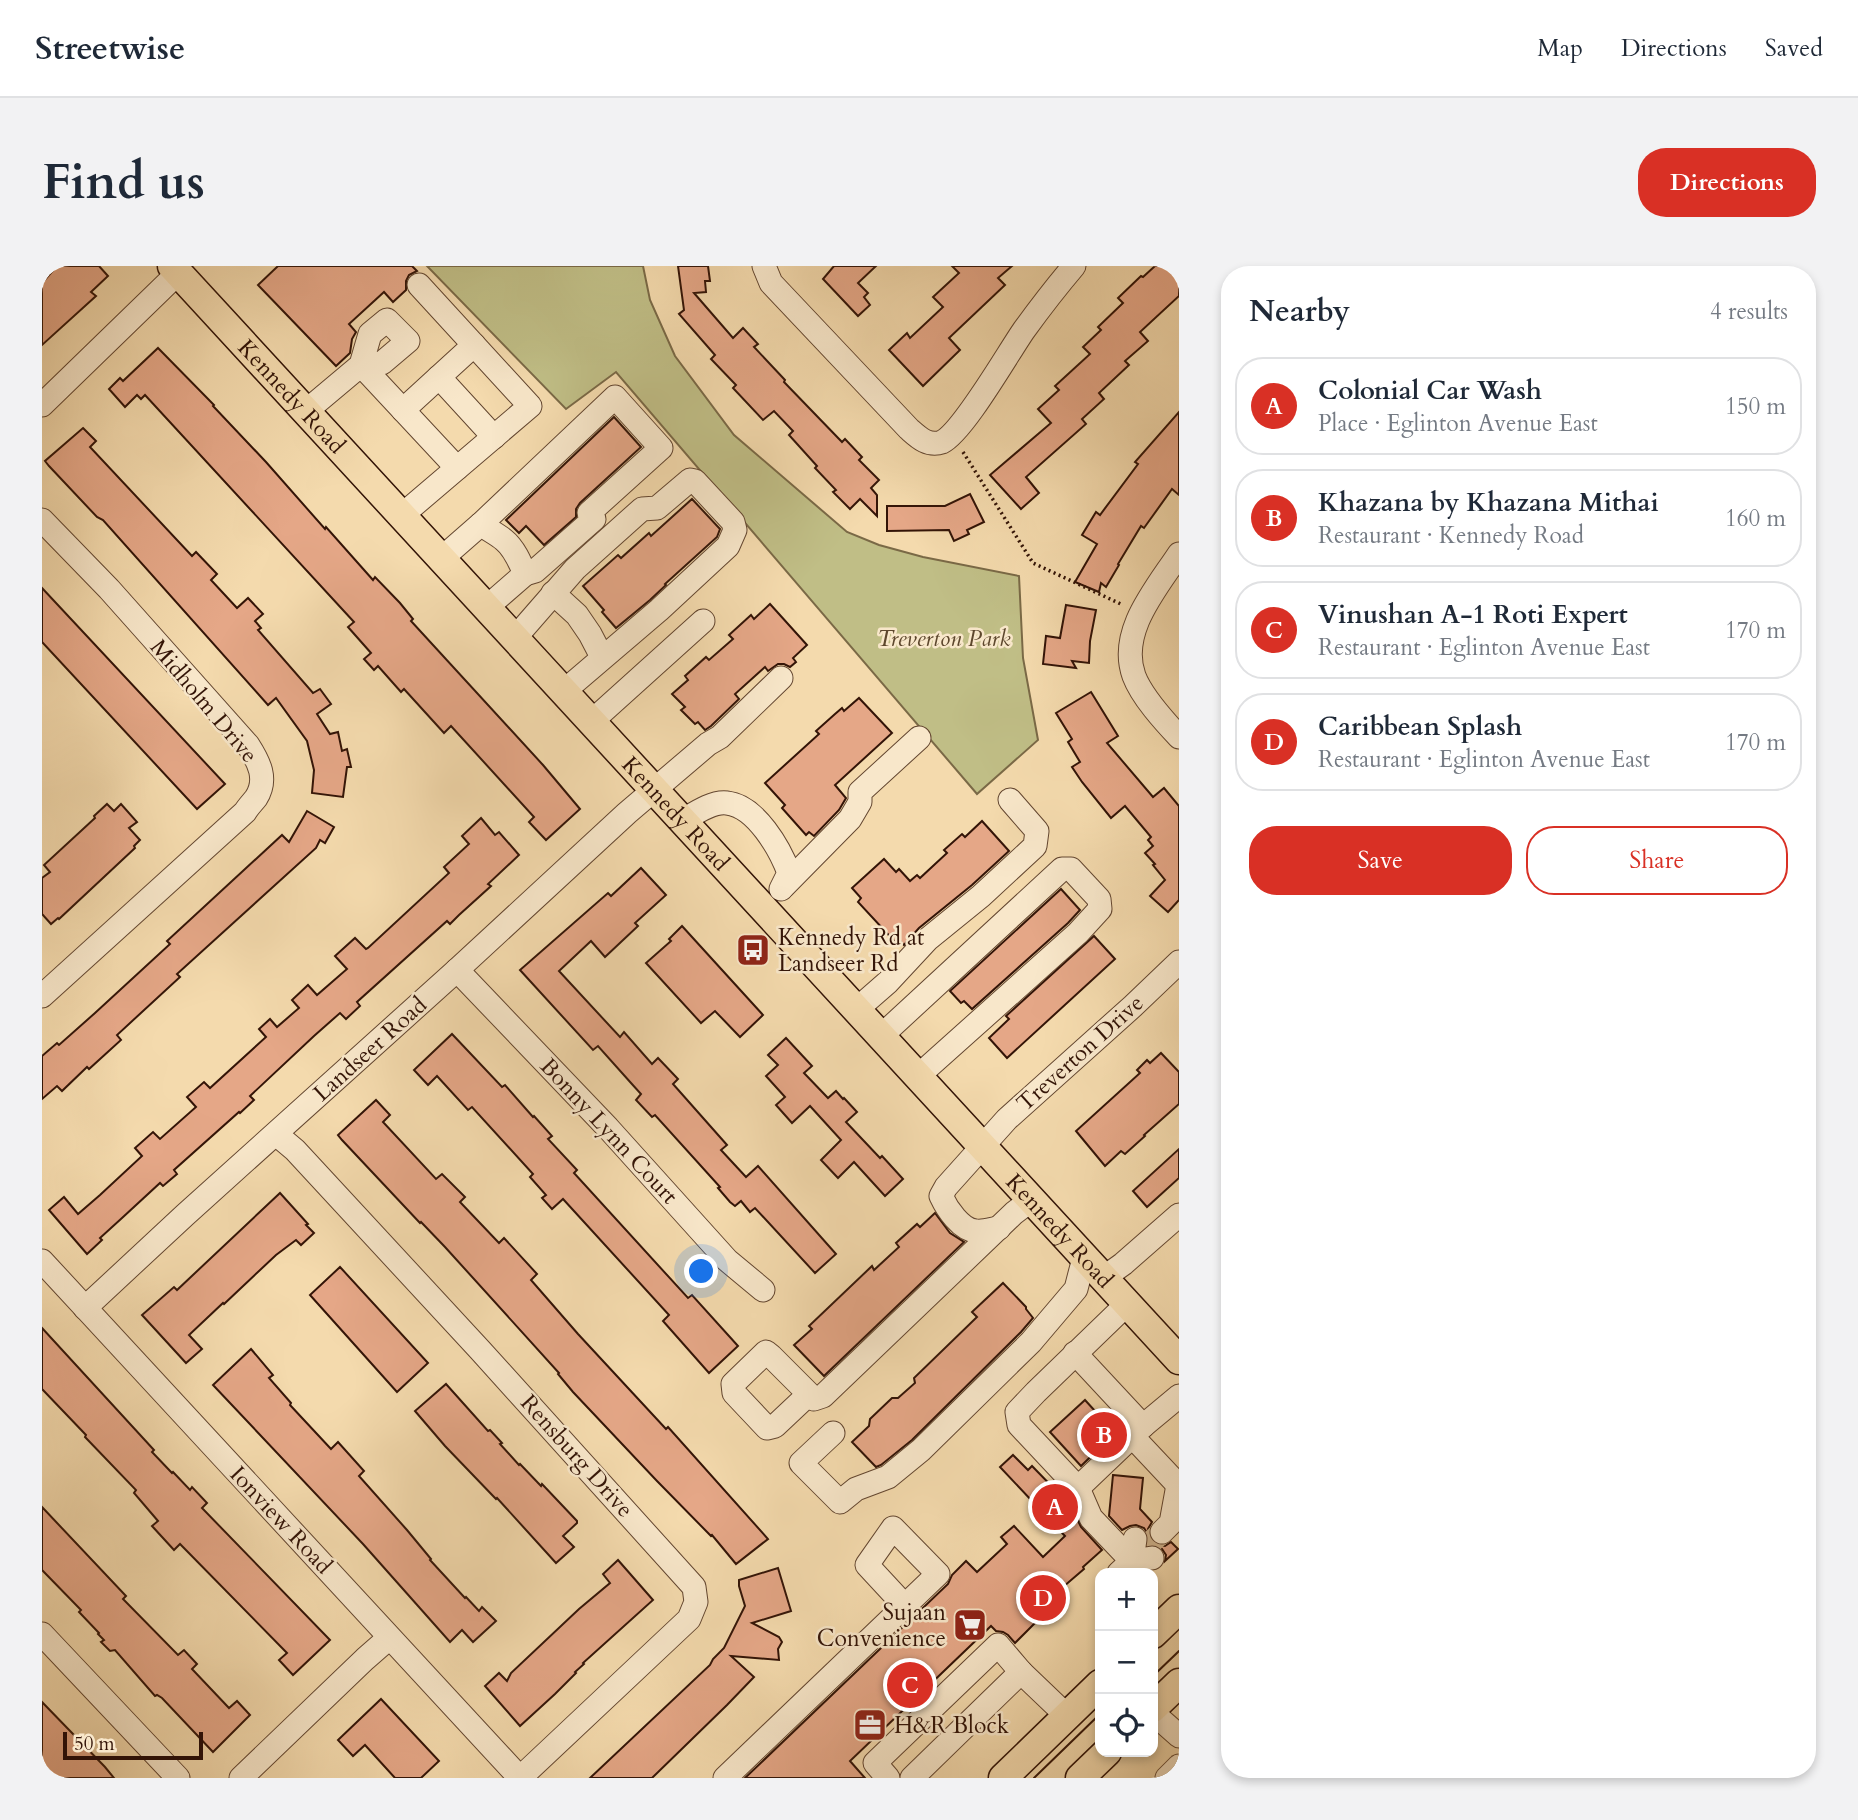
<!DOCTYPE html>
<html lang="en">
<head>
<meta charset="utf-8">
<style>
	:root { --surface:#fff; --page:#f2f2f3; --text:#1f2937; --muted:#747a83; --line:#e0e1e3; --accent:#d93025 }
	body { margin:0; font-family:Cardo,serif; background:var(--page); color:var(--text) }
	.controls { position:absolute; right:21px; bottom:21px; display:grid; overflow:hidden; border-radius:14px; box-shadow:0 4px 10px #0003 }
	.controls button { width:63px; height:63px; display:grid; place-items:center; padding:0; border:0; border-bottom:2px solid var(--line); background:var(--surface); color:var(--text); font:35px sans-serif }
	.scale { position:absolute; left:21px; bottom:18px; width:140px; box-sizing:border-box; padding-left:7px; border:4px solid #331407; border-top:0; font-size:19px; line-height:24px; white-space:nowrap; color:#331407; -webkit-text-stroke:5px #f8e7ca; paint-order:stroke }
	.you { position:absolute; left:660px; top:1006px; width:24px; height:24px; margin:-18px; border:5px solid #fff; border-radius:50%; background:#1a73e8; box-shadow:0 0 0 10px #1a73e833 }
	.badge { display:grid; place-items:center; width:46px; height:46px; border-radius:50%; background:var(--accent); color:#fff; font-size:23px; font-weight:700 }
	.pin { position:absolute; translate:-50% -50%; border:4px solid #fff; box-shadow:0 2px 7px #0006 }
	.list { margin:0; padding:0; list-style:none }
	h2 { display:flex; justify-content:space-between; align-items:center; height:91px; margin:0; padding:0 28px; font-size:30px }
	h2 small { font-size:23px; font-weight:400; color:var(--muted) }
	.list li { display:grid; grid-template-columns:46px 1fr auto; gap:21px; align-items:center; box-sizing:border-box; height:98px; margin:0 14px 14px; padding:0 14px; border:2px solid var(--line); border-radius:28px }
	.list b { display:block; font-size:26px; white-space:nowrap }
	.list p { margin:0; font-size:23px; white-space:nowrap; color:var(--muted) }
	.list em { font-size:23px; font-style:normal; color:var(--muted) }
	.actions { display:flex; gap:14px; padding:21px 28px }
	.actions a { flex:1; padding:16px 0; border:2px solid var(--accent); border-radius:28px; text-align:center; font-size:24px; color:var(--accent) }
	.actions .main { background:var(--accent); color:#fff }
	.icon { flex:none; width:38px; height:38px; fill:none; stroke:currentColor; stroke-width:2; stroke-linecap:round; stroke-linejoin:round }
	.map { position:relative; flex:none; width:1137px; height:1512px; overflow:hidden; border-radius:28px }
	header { display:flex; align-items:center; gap:42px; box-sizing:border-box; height:98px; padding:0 35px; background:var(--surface); border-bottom:2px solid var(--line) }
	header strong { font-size:33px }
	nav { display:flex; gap:38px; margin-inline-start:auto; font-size:24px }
	.intro { display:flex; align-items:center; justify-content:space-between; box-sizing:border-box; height:168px; padding:0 42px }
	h1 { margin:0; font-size:49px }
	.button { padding:18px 32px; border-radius:28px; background:var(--accent); color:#fff; font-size:24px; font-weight:700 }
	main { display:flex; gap:42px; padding:0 42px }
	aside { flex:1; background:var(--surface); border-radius:28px; box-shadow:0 4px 10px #0003 }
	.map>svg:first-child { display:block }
	.green { fill:#c0be86; stroke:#7a6946; stroke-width:2 }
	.building { fill:#e5a787; stroke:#331407; stroke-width:2 }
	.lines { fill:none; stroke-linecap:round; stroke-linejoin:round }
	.minor-tunnel { stroke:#cdb28c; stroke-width:23; stroke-dasharray:23 11; stroke-linecap:butt }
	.minor-casing { stroke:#634630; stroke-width:25 }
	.major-casing { stroke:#331407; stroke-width:31 }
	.path { stroke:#331407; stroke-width:3.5; stroke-dasharray:2 3.5; stroke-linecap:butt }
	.minor { stroke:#f8e7ca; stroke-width:23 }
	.major { stroke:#f4daad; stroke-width:28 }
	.tram { stroke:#331407; stroke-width:2 }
	.labels { text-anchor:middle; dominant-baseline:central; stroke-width:5; stroke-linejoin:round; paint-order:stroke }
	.street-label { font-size:23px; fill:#331407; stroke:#f8e7ca }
	.park-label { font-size:23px; font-style:italic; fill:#5d472d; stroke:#f8e7ca }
	.poi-label { font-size:23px; fill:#331407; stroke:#f8e7ca; text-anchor:start }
</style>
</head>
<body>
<header>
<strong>Streetwise</strong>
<nav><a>Map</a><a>Directions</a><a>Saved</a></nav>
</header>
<div class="intro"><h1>Find us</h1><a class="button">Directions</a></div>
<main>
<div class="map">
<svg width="1137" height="1512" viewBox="0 0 1137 1512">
	<rect width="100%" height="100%" fill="#f4daad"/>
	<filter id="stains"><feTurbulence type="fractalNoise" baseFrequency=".00286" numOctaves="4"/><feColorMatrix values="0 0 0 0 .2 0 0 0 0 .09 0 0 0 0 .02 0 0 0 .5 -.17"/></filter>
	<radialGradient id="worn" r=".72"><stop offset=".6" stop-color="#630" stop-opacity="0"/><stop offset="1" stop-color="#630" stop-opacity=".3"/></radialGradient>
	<polygon class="green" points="385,0 601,0 608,34 633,90 692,169 805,266 837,279 881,291 977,310 981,392 996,474 935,528 574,106 524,143"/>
	<g class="building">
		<polygon points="15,0 57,0 66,10 49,26 54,30 0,79 0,17"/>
		<polygon points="236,0 370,0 375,5 367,9 364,15 364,24 351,36 342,26 307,58 314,66 310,73 308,87 294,100 216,19"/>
		<polygon points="636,0 666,0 668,15 663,15 664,26 652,27 691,72 701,62 716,78 712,81 743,114 742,116 800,176 803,173 820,191 817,194 837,214 829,222 835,229 835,250 818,233 808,243 791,226 794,224 773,202 775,200 747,169 751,165 732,145 721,154 691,122 694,119 669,93 673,89 637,48 642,44"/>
		<polygon points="792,0 834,0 816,17 826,27 822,31 828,39 816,50 781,13"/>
		<polygon points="910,0 970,0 956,12 963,19 907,72 918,84 881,120 847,84 865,67 868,72 901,41 891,31 917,7"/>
		<polygon points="1113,0 1137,0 1137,30 1098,66 1106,75 1083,95 1087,99 1057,127 1062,133 1040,153 1044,158 984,211 997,227 979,243 948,209 1009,157 996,143 1017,124 1013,120 1048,88 1041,81 1059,64 1056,61 1081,37 1076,32 1099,10 1101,11"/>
		<polygon points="116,82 172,139 171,140 224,196 283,263 284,261 331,314 333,311 358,337 371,353 369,355 501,499 538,543 504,574 487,556 492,551 409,460 402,467 362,423 359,426 336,400 332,404 322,393 329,387 306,361 312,356 103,129 99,133 95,129 83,141 67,123 78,112 81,115"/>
		<polygon points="1137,146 1137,229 1130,223 1102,262 1099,260 1076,298 1077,299 1064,321 1059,317 1057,326 1033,316 1055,278 1040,269 1054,246 1058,249 1096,198 1093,196"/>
		<polygon points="572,151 599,181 538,237 534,243 534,251 502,279 484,260 477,267 464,254"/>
		<polygon points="41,162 54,175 48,181 150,290 154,286 175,308 169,314 195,342 206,332 221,348 213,355 219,362 216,364 271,427 278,423 289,438 275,448 288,468 296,466 300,485 305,483 309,501 305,501 301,531 270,527 272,504 265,475 234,432 226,439 61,254 55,251 7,200 3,195"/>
		<polygon points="928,228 942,256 925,264 927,268 912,275 907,264 845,265 845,240 903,240"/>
		<polygon points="650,233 678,263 675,271 623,318 624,319 608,334 574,362 560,346 562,344 541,320 576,289 579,292 607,267 609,270"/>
		<polygon points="0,322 183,518 155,543 0,376"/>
		<polygon points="728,338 765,379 751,392 754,396 748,401 742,398 736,398 726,405 723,401 693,428 697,433 669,460 663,464 656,456 653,458 639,444 643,441 630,428 646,414 643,410 664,391 667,394 691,373 687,369 709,349 712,353"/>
		<polygon points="1024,339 1054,344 1048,375 1047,397 1030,395 1034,402 1001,398 1004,370 1018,372"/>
		<polygon points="1049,426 1076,470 1065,477 1111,531 1122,522 1137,540 1137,634 1126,646 1108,630 1123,614 1111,599 1113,598 1103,587 1111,580 1106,574 1109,571 1083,540 1069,552 1040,516 1030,501 1038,496 1026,476 1030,473 1014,447"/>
		<polygon points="817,432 850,467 793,519 804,532 797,544 772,570 767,566 764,569 740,542 743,539 723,517 777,468 774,465 793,448 800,442 802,445"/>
		<polygon points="65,538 72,545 79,538 95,556 87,562 98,574 92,580 93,582 17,653 16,652 9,658 0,648 0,612 8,606 2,599 53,552 52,550"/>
		<polygon points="265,545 292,561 283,577 278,574 274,582 135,708 138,711 75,769 79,774 47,803 45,801 20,825 15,820 0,833 0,790 15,777 17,779 53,747 128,678 125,675 240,569 247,576"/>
		<polygon points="439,552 453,569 457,566 477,589 446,618 449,620 417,649 408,658 405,655 315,736 318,740 304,753 298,747 272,770 208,830 212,834 198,847 197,846 132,904 135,908 121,920 118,917 80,952 58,972 60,974 45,988 7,944 22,931 36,948 58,929 100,890 93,882 111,866 118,873 154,841 145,831 162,816 168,822 224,771 217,763 228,753 235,761 257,742 250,734 266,719 275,729 305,703 293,690 313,672 324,683 326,682 407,607 402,601 427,578 420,570"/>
		<polygon points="940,555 967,585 930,619 877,662 862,679 858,675 855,678 816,636 819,632 810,622 842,593 854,606 857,603 868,615 875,609 878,612 905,587 902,584 920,568 923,571"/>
		<polygon points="599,602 624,629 593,657 596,660 563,691 549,675 517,705 578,771 582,766 610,798 616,792 636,813 631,818 685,879 679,884 704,911 716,900 794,988 773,1007 713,942 708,946 699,935 693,940 688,936 676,922 678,921 613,849 610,851 594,834 599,828 589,817 556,780 551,784 478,704 566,627 569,630"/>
		<polygon points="1019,623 1038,644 1026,657 930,743 922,735 919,737 908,725"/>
		<polygon points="640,660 721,749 698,771 673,745 659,757 604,697 629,675 627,673"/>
		<polygon points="1052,670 1073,693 965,792 947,772 967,753 964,750"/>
		<polygon points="410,768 460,821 463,819 491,851 492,850 510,870 506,873 535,904 532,907 646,1032 650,1029 696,1080 667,1107 621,1055 627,1049 521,933 510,943 500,932 504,929 488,911 491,908 430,841 426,844 395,810 386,819 372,804"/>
		<polygon points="744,772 770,800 762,807 786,832 794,825 801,833 802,832 815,846 804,856 838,892 840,890 861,913 843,930 812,896 796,912 779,894 799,874 768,840 750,857 734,839 743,831 724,810 736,799 726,789"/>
		<polygon points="1119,787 1137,806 1137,838 1102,869 1103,870 1083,888 1079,885 1063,900 1034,865 1098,807 1095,804 1105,794 1108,797"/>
		<polygon points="334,834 348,849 341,856 394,913 400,908 423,931 418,936 457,977 462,972 495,1008 489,1014 536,1068 624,1163 626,1161 726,1273 694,1298 670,1269 669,1270 615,1215 531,1126 516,1108 517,1107 403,981 379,956 378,957 300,874 296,869"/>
		<polygon points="1137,883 1137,912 1105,941 1091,925"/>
		<polygon points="238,927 266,958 264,959 272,967 259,979 254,974 234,989 182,1038 181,1037 147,1069 160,1083 144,1097 100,1049 132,1021 135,1024"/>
		<polygon points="893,947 908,967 922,976 782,1110 752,1079 770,1063 767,1060 830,1000 832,1004 857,981 854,977 875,958 878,961"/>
		<polygon points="298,1001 386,1097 355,1126 268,1029"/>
		<polygon points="961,1017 984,1041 984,1043 991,1052 979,1066 870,1174 839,1199 834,1201 810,1176 827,1160 828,1153 850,1132 856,1132 873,1117 872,1112 935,1051 930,1046"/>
		<polygon points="0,1062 112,1184 110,1186 130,1207 131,1206 148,1224 150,1221 165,1237 160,1242 288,1374 251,1409 237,1394 245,1387 138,1278 132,1284 110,1260 116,1255 92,1227 94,1224 43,1171 44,1169 0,1123"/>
		<polygon points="209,1083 231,1109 227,1112 249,1137 248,1139 289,1183 296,1176 322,1205 317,1210 365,1264 389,1293 388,1294 423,1332 424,1331 437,1345 440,1341 454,1355 431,1376 420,1364 408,1376 321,1278 171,1119"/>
		<polygon points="404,1118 446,1165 448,1164 460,1177 458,1178 477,1199 478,1198 499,1220 500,1218 535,1255 535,1257 521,1270 532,1281 514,1297 455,1232 454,1233 403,1180 373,1145"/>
		<polygon points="1043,1134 1073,1167 1039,1200 1008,1166"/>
		<polygon points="971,1189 986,1204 990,1200 1029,1240 1039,1261 1060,1284 1041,1301 1042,1303 1007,1333 1012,1338 973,1377 966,1369 961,1366 954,1365 949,1360 808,1495 823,1512 703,1512 906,1318 910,1309 924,1295 935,1306 965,1278 959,1271 972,1260 1001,1291 1023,1270 958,1201"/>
		<polygon points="1071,1209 1101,1212 1098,1243 1110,1256 1106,1263 1107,1270 1111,1276 1116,1279 1123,1280 1129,1276 1136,1283 1123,1295 1124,1289 1120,1283 1114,1279 1106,1278 1106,1268 1102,1262 1094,1259 1088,1260 1080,1264 1067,1250"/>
		<polygon points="0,1241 84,1330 81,1333 136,1389 142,1384 155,1398 150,1403 187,1442 195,1435 208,1449 171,1486 120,1432 115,1429 113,1430 73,1384 68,1385 59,1376 62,1374 56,1368 57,1367 37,1346 39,1344 0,1304"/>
		<polygon points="576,1294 611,1334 541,1397 542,1398 533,1406 534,1407 513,1428 478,1460 443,1420 457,1407 465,1415 469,1407 537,1343 568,1317 561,1308"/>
		<polygon points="736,1302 749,1345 710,1357 737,1371 740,1376 736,1383 737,1394 689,1390 712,1411 685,1439 610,1512 548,1512 668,1399 671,1393 682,1382 703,1340 697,1320 697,1314"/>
		<polygon points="339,1433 397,1495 379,1512 353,1512 323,1479 311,1490 296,1474"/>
		<polygon points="0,1436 63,1501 72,1512 14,1512 0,1497"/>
	</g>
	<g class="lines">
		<polyline class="minor-tunnel" points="1102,1283 1120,1266"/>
		<defs>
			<g id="minor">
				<path d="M 722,0 L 729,17 L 867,163 C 876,171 886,181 900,176 C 921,166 966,87 982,64 C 998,42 1015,20 1032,0"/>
				<polyline points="432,79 397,111 452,171"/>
				<polyline points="0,139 136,7"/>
				<polyline points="361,144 397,111"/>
				<polyline points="263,146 319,99 340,97 366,75 345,54 328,68 319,99 415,202"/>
				<polyline points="359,250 488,140 377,19"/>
				<path d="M 0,254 L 67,323 L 206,479 C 217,496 226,513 214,532 C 210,537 206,541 203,546 L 0,730"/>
				<polyline points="439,258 573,131 619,182 547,247 552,253 493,305 483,308"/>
				<path d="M 1137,288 C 1114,323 1076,366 1092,410 C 1100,431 1122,455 1137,471"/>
				<path d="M 399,293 L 439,258 C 446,264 455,268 462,274 C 472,282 478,296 483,308 L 444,342"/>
				<polyline points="511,327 535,349 548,368 560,391"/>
				<polyline points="472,373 533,303 600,243 615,242 648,214 653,215 691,256 693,264 686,280 617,344 521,426"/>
				<polyline points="549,456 661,355"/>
				<path d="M 640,555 C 652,548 670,535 685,537 C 714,540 738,583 747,607 L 739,623"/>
				<polyline points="741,621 808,553 818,536 818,526 877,472"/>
				<polyline points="415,704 566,862 685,994 721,1024"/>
				<polyline points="814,744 846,716 886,673 939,630 993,580 995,565 968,534"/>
				<polyline points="838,771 1020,603 1029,603 1057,633 1058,643 1036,667 875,811"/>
				<polyline points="234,868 253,884 438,1084 652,1321 654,1336 647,1353 478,1512"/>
				<path d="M 957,962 C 950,963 941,966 934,965 C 919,964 905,943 899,930 L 904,921 L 965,853 L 1091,740 L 1137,696"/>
				<polyline points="0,995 478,1512"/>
				<polyline points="1060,1013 1081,998 1137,949"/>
				<polyline points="1084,1039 994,1126 975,1146 977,1159 1036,1222 1101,1160 1137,1130"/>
				<polyline points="43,1042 143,949 415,704 585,547 666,478 678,471 739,412"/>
				<polyline points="1033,1087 1101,1160"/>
				<polyline points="767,1128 733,1160 725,1162 692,1127 691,1118 724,1086 729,1090 772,1133 781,1130 972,947 989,934"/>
				<polyline points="791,1167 759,1197 798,1236 814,1223 846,1211 879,1184 989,1076 1034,1023 1042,992"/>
				<polyline points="1090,1170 1136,1219"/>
				<polyline points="1036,1222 1049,1252 1090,1295 1077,1307"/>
				<polyline points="1120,1266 1129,1257 1136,1219"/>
				<polyline points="1093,1273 1090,1295 1110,1292"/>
				<polyline points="0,1368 136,1512"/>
				<polyline points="1111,1447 1137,1470"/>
				<polyline points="199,1512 323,1393 347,1372"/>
				<path d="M 683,1512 C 754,1444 825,1376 896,1308 L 851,1262 L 825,1299 L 863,1340"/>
				<polyline points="846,1512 833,1497 956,1379 979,1406 1025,1450"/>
				<polyline points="870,1512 979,1406"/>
				<polyline points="1125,1512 1137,1500"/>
			</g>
			<g id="major">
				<path id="s1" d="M 130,0 L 1137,1094"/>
				<polyline points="1111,1368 1137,1343"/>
				<polyline points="1111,1442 1137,1417"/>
				<polyline points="961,1512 1058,1418"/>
				<polyline points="1038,1512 1065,1486"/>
			</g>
		</defs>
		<use href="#minor" class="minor-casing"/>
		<use href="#major" class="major-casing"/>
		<polyline class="path" points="921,186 991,297 1081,339"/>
		<use href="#minor" class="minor"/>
		<use href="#major" class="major"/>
		<g class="tram">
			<polyline points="1111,1410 1137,1385"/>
			<polyline points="992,1512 1058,1448"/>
		</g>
	</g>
	<defs>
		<symbol id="bus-square" viewBox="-11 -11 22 22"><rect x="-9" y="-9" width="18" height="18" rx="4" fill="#8f2418" stroke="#f8e7ca"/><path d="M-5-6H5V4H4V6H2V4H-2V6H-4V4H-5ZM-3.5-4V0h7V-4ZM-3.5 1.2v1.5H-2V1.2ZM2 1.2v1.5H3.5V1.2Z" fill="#fff"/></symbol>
		<symbol id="supermarket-square" viewBox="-11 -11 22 22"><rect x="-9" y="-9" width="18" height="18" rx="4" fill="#8f2418" stroke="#f8e7ca"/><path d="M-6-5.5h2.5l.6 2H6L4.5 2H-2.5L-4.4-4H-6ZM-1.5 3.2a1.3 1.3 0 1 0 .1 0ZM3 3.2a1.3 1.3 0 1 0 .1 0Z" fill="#fff"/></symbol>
		<symbol id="office-square" viewBox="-11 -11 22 22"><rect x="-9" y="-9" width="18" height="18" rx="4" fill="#8f2418" stroke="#f8e7ca"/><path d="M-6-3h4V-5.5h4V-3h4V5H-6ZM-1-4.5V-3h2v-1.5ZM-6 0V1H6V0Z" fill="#fff"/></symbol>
	</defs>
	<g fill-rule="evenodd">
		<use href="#bus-square" x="692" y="665" width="38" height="38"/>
		<use href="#supermarket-square" x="909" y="1340" width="38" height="38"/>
		<use href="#office-square" x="809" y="1440" width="38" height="38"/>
	</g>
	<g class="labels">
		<g class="street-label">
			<text stroke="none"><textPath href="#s1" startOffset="177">Kennedy Road</textPath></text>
			<text transform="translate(162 435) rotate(50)">Midholm Drive</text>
			<text stroke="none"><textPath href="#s1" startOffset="744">Kennedy Road</textPath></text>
			<text transform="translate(328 783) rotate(-42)">Landseer Road</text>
			<text transform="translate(1038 787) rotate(-42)">Treverton Drive</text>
			<text transform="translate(567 865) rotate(47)">Bonny Lynn Court</text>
			<text stroke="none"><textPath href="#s1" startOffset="1311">Kennedy Road</textPath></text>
			<text transform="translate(535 1190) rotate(48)">Rensburg Drive</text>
			<text transform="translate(239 1254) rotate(47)">Ionview Road</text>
		</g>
		<g class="park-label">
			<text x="902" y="372">Treverton Park</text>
		</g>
		<g class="poi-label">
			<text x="736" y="671">Kennedy Rd at<tspan x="736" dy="26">Landseer Rd</tspan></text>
			<text x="904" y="1346" text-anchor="end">Sujaan<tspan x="904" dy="26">Convenience</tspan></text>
			<text x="852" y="1459">H&amp;R Block</text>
		</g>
	</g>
	<rect width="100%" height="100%" filter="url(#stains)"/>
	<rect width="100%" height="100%" fill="url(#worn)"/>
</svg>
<div class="controls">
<button>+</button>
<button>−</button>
<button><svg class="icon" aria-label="locate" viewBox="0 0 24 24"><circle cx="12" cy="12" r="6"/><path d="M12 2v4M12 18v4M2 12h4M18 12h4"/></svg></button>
</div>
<div class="scale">50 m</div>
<div class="you"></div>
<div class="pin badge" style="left:1013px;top:1241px">A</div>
<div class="pin badge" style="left:1062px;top:1169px">B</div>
<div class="pin badge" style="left:868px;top:1419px">C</div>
<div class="pin badge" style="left:1001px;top:1332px">D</div>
</div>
<aside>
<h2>Nearby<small>4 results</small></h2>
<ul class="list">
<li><span class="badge">A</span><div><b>Colonial Car Wash</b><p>Place · Eglinton Avenue East</p></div><em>150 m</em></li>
<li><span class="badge">B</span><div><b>Khazana by Khazana Mithai</b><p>Restaurant · Kennedy Road</p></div><em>160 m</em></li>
<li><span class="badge">C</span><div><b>Vinushan A-1 Roti Expert</b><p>Restaurant · Eglinton Avenue East</p></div><em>170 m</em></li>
<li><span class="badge">D</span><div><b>Caribbean Splash</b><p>Restaurant · Eglinton Avenue East</p></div><em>170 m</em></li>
</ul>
<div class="actions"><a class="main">Save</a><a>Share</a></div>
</aside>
</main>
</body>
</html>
